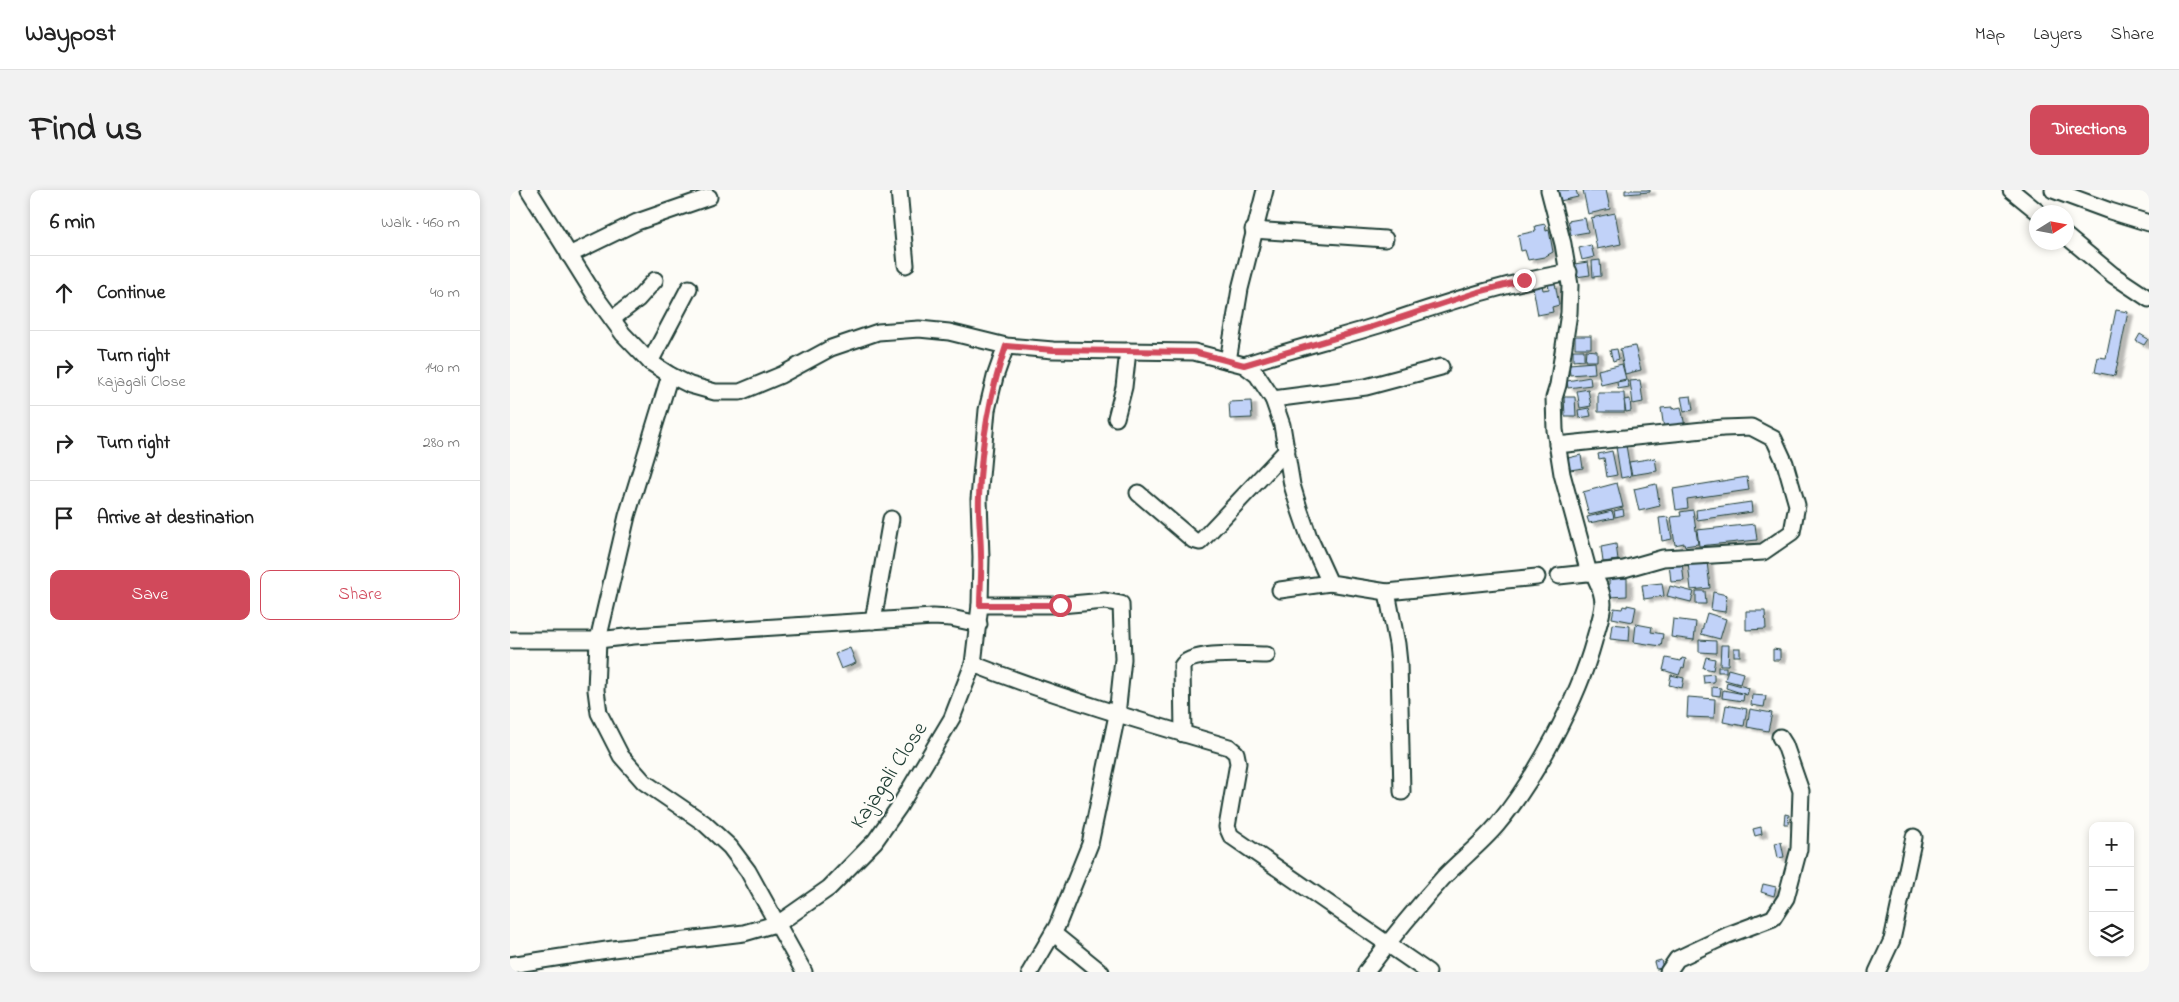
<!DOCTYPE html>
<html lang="en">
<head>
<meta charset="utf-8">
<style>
	:root { --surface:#fff; --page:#f2f2f2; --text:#222; --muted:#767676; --line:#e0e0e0; --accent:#d1495b }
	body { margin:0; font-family:"Indie Flower",sans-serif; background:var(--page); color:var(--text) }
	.controls { position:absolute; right:15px; bottom:15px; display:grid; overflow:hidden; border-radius:10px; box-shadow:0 2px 8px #0003 }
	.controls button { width:45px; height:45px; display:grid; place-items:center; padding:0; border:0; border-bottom:1px solid var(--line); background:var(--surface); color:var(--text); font:25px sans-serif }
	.compass { position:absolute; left:1519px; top:15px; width:45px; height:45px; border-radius:50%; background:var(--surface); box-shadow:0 2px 8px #0003; rotate:79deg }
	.stop { position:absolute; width:15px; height:15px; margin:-11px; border:4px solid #d1495b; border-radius:50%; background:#fff }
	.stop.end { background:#d1495b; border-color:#fff; box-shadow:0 1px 5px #0008 }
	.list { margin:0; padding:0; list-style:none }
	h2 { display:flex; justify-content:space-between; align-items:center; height:65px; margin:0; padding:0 20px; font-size:21px }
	h2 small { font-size:16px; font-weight:400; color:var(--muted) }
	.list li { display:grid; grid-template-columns:32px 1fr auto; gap:15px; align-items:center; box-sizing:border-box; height:75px; padding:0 20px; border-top:1px solid var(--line) }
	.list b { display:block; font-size:19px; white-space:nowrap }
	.list p { margin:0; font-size:16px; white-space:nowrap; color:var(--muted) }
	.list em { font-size:16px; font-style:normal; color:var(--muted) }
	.actions { display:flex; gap:10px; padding:15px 20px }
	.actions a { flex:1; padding:11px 0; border:1px solid var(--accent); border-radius:10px; text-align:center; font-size:18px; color:var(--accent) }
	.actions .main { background:var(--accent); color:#fff }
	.icon { flex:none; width:28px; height:28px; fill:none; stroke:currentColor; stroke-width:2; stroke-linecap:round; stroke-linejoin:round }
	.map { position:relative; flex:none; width:1639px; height:782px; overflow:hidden; border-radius:10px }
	header { display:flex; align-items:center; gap:30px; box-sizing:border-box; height:70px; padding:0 25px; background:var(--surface); border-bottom:1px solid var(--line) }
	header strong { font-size:24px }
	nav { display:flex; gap:28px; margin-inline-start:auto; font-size:18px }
	.intro { display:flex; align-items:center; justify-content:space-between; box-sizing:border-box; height:120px; padding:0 30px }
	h1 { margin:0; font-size:35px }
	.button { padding:12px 22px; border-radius:10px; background:var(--accent); color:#fff; font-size:18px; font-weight:700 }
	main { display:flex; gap:30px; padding:0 30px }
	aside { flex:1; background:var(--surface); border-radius:10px; box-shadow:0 2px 8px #0003 }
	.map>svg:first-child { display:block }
	.building { fill:#c1d2f8; stroke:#1f3d34; filter:url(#shadow) }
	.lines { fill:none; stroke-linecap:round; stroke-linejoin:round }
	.street-casing { stroke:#1f3d34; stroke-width:19 }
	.street { stroke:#fdfcf7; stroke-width:15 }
	.route { stroke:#d1495b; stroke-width:6 }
	.labels { text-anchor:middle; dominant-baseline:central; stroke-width:4; stroke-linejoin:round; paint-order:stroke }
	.street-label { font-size:22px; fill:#1f3d34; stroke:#fdfcf7 }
</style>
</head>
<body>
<header>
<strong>Waypost</strong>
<nav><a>Map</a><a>Layers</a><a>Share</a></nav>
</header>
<div class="intro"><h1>Find us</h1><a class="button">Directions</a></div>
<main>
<aside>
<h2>6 min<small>Walk · 460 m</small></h2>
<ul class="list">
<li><svg class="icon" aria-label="ahead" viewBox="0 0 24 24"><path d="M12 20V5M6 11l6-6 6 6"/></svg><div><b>Continue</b></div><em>40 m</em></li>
<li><svg class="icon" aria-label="right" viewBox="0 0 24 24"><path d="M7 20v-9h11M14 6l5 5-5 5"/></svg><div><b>Turn right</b><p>Kajagali Close</p></div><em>140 m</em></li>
<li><svg class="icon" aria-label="right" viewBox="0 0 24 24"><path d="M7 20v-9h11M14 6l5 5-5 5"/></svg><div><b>Turn right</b></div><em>280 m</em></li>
<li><svg class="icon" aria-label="arrive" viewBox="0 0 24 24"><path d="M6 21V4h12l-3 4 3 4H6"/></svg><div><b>Arrive at destination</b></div></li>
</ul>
<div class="actions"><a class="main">Save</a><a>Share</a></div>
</aside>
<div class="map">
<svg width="1639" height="782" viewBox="0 0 1639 782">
	<defs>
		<filter id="shadow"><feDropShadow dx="5.5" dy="3" stdDeviation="1" flood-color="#0004"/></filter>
	</defs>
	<rect width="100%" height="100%" fill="#fdfcf7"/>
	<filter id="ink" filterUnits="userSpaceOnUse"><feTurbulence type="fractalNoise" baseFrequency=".02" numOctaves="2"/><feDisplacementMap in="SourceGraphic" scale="10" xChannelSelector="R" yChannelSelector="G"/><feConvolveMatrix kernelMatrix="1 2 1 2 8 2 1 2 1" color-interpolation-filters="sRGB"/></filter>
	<g filter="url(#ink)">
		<g class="building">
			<polygon points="1048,0 1066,0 1068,7 1050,11"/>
			<polygon points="1073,0 1096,0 1100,19 1078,24"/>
			<polygon points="1115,0 1140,0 1140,2 1115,4"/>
			<polygon points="1105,23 1111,54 1087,59 1081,28"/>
			<polygon points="1075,28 1078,42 1061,45 1058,31"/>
			<polygon points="1035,34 1036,41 1039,40 1043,62 1034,67 1018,70 1015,60 1011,61 1008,45 1026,41 1025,36"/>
			<polygon points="1081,55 1084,67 1072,70 1069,58"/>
			<polygon points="1090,70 1091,86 1083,87 1082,71"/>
			<polygon points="1078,72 1080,85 1066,87 1064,74"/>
			<polygon points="1045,93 1049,115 1042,117 1043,122 1028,125 1023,97 1032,95 1033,100 1039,99 1038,94"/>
			<polygon points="1606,120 1618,122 1605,186 1585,182 1588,167 1596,168"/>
			<polygon points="1630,144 1638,149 1634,155 1626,151"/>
			<rect x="1065" y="146" width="16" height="12"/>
			<polygon points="1125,156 1131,180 1115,184 1110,159"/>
			<polygon points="1107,159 1109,169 1103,171 1100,160"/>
			<polygon points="1063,160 1074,160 1074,170 1063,171"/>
			<polygon points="1076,160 1087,161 1087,171 1075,171"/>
			<polygon points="1084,172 1085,183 1060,185 1059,174"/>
			<polygon points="1112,174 1116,189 1091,195 1088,180"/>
			<polygon points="1080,187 1081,195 1058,198 1057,191"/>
			<polygon points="1117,190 1119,197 1108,199 1107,192"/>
			<polygon points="1130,190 1133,212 1123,214 1120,191"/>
			<polygon points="1078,199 1081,216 1070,218 1067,201"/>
			<polygon points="1088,203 1114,203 1115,222 1088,222"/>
			<polygon points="1181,206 1183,220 1174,222 1171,207"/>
			<polygon points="1054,207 1065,207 1066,226 1055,226"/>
			<polygon points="1120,209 1121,221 1116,222 1114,210"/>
			<polygon points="741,211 742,228 720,229 719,212"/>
			<polygon points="1162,217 1162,219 1171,217 1175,236 1154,239 1151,218"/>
			<polygon points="1079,218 1081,226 1069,228 1068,220"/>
			<polygon points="1116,255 1121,286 1111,288 1106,257"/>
			<polygon points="1102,261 1107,285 1097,287 1094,268 1089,269 1088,264"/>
			<polygon points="1071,265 1073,278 1060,280 1058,268"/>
			<polygon points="1145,268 1147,281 1122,285 1119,272"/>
			<polygon points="1237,287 1239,300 1177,309 1178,318 1166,320 1163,299"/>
			<polygon points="1107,293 1113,317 1079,325 1073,302"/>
			<polygon points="1146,294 1150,316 1129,321 1124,299"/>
			<polygon points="1241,312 1242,322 1187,330 1186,320"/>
			<polygon points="1113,319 1114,325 1105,327 1104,321"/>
			<polygon points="1183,320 1188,354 1175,356 1174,353 1165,355 1161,327 1171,326 1170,322"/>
			<polygon points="1102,321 1104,328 1079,333 1077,327"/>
			<polygon points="1158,327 1162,349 1152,351 1149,328"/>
			<polygon points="1245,334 1247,350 1189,356 1187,340"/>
			<polygon points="1106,354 1108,370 1093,372 1091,357"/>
			<polygon points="1197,371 1200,398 1181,400 1178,373"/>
			<polygon points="1172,372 1174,391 1161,392 1159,373"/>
			<polygon points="1117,388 1117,406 1099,407 1099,389"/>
			<polygon points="1152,393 1154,406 1134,409 1132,395"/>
			<polygon points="1160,396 1184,402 1181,412 1157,406"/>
			<polygon points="1186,401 1195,401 1196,414 1186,414"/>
			<polygon points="1203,402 1217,405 1215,422 1201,420"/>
			<polygon points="1117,415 1126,417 1123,432 1102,428 1104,418 1112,419 1113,416 1117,417"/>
			<polygon points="1236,421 1255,421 1256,439 1236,440"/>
			<polygon points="1197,423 1216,429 1210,449 1191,444"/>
			<polygon points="1163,429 1186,432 1184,450 1161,447"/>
			<polygon points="1102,434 1120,436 1119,451 1100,449"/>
			<polygon points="1126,434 1142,437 1141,442 1153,444 1151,456 1124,452"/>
			<polygon points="1189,450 1206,451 1206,463 1189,462"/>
			<polygon points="1211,455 1219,455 1218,475 1210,475"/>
			<polygon points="340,458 346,473 331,479 325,464"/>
			<rect x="1224" y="458" width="6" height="8"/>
			<polygon points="1263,459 1270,460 1270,470 1263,470"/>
			<polygon points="1196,467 1205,469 1203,480 1193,478"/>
			<polygon points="1156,468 1171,471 1172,468 1176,469 1174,478 1172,477 1169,485 1153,480"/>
			<rect x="1208" y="477" width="8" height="5"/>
			<polygon points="1218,479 1233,483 1230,494 1215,490"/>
			<polygon points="1204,484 1204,492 1194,493 1193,485"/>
			<polygon points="1161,485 1174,488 1172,498 1159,495"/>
			<polygon points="1217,492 1239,498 1237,505 1216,498"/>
			<polygon points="1202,497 1211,498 1210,506 1202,505"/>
			<polygon points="1213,500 1234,504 1233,511 1212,508"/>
			<polygon points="1242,505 1256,506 1254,517 1241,515"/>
			<polygon points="1178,507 1205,509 1204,528 1177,527"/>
			<polygon points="1216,515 1237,519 1234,536 1213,532"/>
			<polygon points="1240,519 1262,523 1258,541 1237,537"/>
			<polygon points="1275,624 1279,625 1278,634 1274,634"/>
			<polygon points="1251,637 1252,644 1245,646 1243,639"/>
			<polygon points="1271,652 1274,667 1268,668 1265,653"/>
			<polygon points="1253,694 1266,697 1264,706 1251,702"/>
			<polygon points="1151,770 1153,778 1146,779 1144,772"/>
		</g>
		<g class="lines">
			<defs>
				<g id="street">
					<polyline points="19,0 86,107 113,144 140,172 160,185 180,195 205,202 230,202 271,185 321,158 368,142 409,139 439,142 496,156 543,160 684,162 734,175 747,185 763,209 772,235 782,295 789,318 799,347 820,393 877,402 1027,387"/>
					<polyline points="389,0 396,75"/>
					<polyline points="1039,0 1053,54 1060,95 1059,123 1048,195 1044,208 1045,240 1052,284 1079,383"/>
					<polyline points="1501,0 1528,22"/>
					<polyline points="1543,0 1600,21 1639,33"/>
					<polyline points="743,40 875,49"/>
					<polyline points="1556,46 1603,85 1639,109"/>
					<polyline points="59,65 127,32 199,7"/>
					<polyline points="102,129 128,109 145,90"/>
					<polyline points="718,171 730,99 755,0"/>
					<polyline points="140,172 179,98"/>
					<path d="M 734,175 C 779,160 824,149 869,135 C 933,114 991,94 1059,82"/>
					<polyline points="160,185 117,326 88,450 86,500 89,523 111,566 134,592 194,633 220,657 238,681 294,782"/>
					<polyline points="763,209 856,197 931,177"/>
					<polyline points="606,228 614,197 618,161"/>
					<polyline points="1047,255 1213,238 1241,237 1264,249 1275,273 1287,315 1282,342 1253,362 1153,368 1114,379 1049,386"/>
					<polyline points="628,303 683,350 690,352 777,260"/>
					<polyline points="770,400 820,393"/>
					<polyline points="877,402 887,454 889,473 892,602"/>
					<polyline points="470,415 550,415 595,411 611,414 613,469 607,525 580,654 547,736 520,782"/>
					<polyline points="363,431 381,329"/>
					<polyline points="0,450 88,450 124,446 423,427 441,428 469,434"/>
					<path d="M 463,474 C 547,507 633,532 719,557 L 726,563 L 728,573 L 717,637 L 721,646 L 918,782"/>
					<path d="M 673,544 L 672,476 C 681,460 739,465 757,465"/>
					<polyline points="543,743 591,782"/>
					<polyline points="0,775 103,759 234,743 269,733 319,698 365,651 389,617 442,528 463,474 470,415 471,367 469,309 477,220 485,187 496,156"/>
					<path d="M 856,782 C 880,750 906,718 933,688 C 950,670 971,654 987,635 C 1026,588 1068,509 1084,451 C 1087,439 1092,427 1093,414 C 1093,405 1090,397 1086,389"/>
					<polyline points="1158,782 1167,769 1218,745 1263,728 1276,708 1289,659 1291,601 1275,555 1270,547"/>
					<polyline points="1367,782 1382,750 1404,647"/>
				</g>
			</defs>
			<use href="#street" class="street-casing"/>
			<use href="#street" class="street"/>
		</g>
	</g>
	<g class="lines" filter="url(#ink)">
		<path class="route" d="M 550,415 L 470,415 C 470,399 472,382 471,365 C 471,346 468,326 469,307 C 471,255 479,205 496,156 L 543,160 L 684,162 L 734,175 L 862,137 L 968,102 L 1014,90"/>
	</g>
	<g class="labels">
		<g class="street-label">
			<text transform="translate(380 586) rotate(-57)">Kajagali Close</text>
		</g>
	</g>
</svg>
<div class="controls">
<button>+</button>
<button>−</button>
<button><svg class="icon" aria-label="layers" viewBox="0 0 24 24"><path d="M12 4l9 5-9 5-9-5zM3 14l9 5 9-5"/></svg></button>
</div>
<svg class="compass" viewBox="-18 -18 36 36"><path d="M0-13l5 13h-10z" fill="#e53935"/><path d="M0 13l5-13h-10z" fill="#767676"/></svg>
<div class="stop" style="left:550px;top:415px"></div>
<div class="stop end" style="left:1014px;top:90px"></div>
</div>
</main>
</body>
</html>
